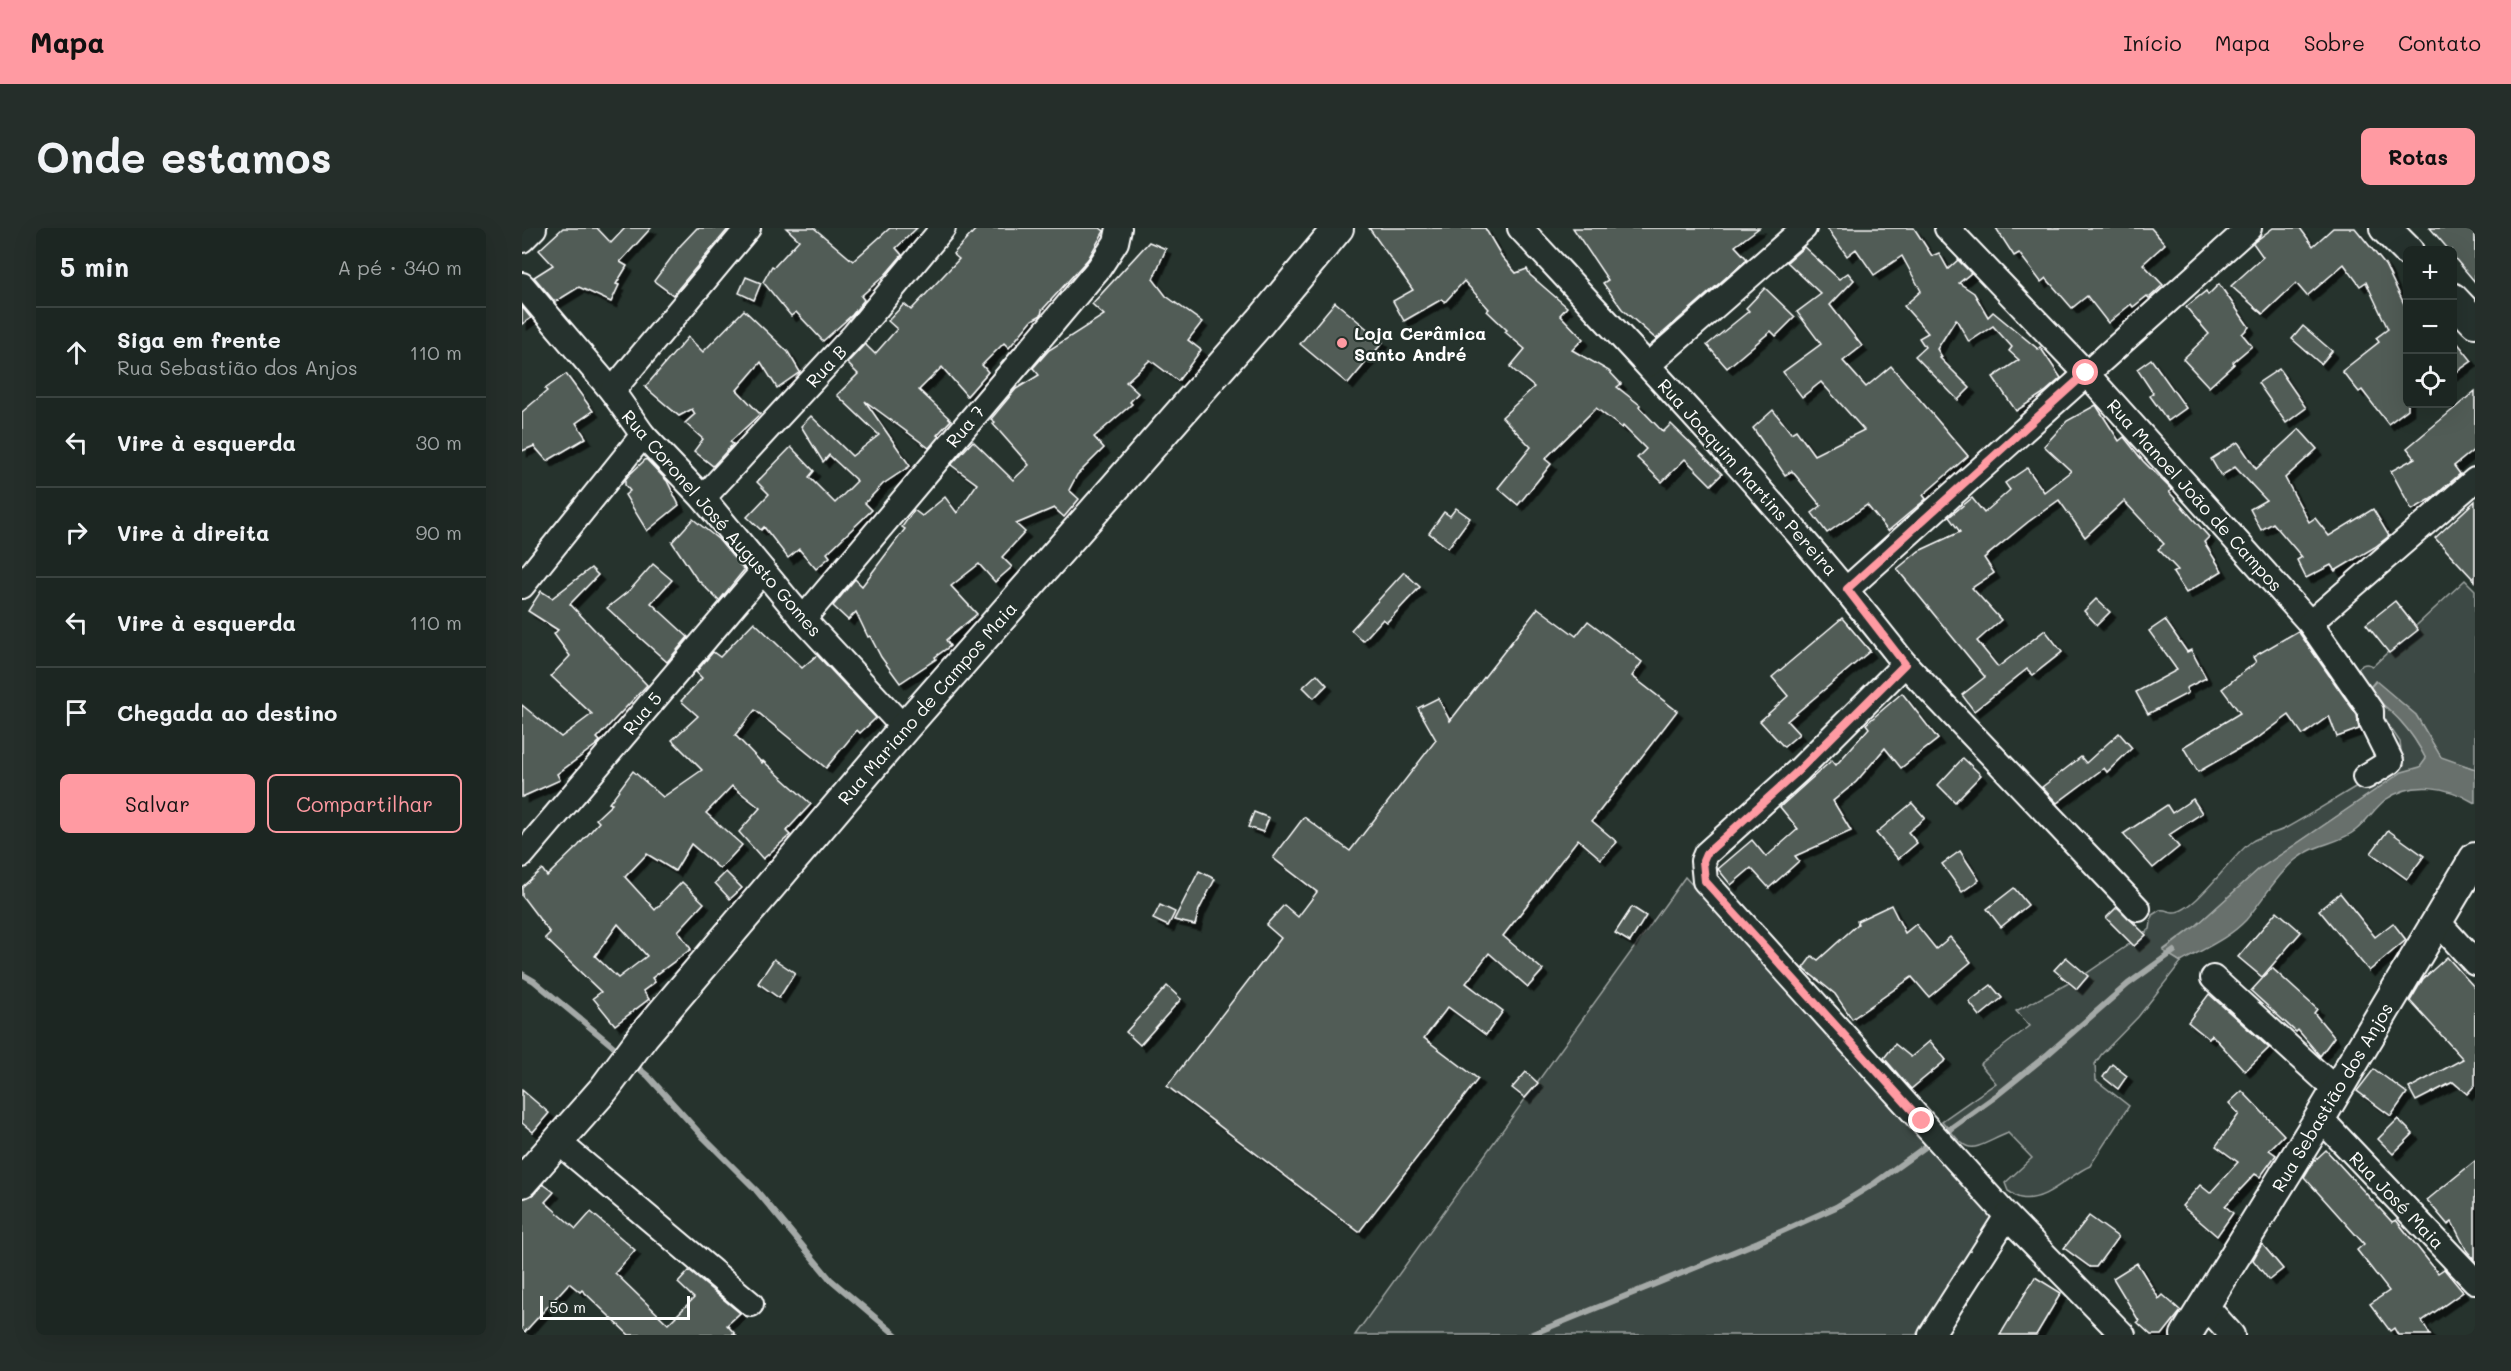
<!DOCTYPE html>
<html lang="pt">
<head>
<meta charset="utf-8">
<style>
	:root { --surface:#1c2622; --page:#252e2a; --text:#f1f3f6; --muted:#a0a5a5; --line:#3a4340; --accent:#ff9aa2 }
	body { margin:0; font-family:Mali,sans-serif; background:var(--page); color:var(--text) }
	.controls { position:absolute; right:18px; top:18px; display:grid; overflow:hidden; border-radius:9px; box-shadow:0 6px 24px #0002 }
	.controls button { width:54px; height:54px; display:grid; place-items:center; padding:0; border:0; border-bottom:2px solid var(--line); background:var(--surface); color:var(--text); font:30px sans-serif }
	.scale { position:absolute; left:18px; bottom:15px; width:150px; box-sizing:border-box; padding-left:6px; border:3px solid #fff; border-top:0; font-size:16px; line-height:21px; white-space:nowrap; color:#fff; -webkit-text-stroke:4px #26332d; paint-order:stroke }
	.stop { position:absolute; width:18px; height:18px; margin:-14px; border:4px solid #ff9aa2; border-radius:50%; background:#fff }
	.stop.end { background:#ff9aa2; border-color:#fff; box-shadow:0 2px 6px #0008 }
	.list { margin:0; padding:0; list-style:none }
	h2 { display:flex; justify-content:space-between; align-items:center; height:78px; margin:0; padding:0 24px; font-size:26px }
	h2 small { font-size:20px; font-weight:400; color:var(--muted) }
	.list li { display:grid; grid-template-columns:39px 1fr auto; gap:18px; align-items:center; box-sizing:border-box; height:90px; padding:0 24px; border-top:2px solid var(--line) }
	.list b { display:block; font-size:22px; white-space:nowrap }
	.list p { margin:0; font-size:20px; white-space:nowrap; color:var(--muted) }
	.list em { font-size:20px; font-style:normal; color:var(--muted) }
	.actions { display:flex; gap:12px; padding:18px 24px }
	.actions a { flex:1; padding:14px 0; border:2px solid var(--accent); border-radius:9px; text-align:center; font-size:21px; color:var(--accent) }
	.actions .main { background:var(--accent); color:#111 }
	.icon { flex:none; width:33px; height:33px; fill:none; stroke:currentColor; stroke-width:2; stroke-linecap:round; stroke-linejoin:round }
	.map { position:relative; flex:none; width:1953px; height:1107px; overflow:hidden; border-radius:9px }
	header { display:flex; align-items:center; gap:36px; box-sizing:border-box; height:84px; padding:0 30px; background:var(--accent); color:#111 }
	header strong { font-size:28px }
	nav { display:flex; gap:33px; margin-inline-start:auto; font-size:21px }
	.intro { display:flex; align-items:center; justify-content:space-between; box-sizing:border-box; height:144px; padding:0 36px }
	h1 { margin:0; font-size:42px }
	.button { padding:15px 27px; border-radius:9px; background:var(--accent); color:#111; font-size:21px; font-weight:700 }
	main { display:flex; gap:36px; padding:0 36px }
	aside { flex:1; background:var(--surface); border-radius:9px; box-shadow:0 6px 24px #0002 }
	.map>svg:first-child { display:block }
	.green { fill:#3e4944; stroke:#9ea4a2; stroke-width:1.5 }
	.water { fill:#67706c; stroke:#a4a9a7; stroke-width:1.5 }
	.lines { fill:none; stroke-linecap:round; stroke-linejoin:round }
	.stream { stroke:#a4a9a7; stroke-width:6 }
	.building { fill:#515c57; stroke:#fff; stroke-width:1.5; fill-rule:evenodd; filter:url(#shadow) }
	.minor-casing { stroke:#fff; stroke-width:28 }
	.tertiary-casing { stroke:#fff; stroke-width:34 }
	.minor { stroke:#26332d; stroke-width:24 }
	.tertiary { stroke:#26332d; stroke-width:30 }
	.route { stroke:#ff9aa2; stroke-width:8 }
	.poi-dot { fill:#ff9aa2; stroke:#26332d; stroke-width:2 }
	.labels { text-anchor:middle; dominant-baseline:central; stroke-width:4.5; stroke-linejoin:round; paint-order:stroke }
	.poi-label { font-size:18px; font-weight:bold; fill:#fff; stroke:#26332d; text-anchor:start }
	.street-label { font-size:18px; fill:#fff; stroke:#26332d }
</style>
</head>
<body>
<header>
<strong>Mapa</strong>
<nav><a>Início</a><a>Mapa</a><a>Sobre</a><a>Contato</a></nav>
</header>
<div class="intro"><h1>Onde estamos</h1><a class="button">Rotas</a></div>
<main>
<aside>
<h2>5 min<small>A pé · 340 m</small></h2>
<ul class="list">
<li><svg class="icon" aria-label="ahead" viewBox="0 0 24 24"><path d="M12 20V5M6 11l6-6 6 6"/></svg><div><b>Siga em frente</b><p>Rua Sebastião dos Anjos</p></div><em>110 m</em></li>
<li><svg class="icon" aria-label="left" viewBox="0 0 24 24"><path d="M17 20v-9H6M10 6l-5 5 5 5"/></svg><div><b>Vire à esquerda</b></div><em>30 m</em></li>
<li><svg class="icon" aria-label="right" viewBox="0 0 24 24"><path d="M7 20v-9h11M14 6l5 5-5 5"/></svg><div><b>Vire à direita</b></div><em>90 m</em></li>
<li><svg class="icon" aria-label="left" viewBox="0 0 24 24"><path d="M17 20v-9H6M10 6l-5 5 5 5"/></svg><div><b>Vire à esquerda</b></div><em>110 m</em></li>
<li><svg class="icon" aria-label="arrive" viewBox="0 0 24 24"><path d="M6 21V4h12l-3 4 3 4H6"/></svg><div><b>Chegada ao destino</b></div></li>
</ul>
<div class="actions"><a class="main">Salvar</a><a>Compartilhar</a></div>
</aside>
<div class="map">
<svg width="1953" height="1107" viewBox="0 0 1953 1107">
	<defs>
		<filter id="shadow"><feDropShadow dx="5.5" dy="5.5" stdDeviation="0" flood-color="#0009"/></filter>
	</defs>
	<rect width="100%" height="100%" fill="#26332d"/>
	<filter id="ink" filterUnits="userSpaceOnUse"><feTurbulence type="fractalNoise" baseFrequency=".0167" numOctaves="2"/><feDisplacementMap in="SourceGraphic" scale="12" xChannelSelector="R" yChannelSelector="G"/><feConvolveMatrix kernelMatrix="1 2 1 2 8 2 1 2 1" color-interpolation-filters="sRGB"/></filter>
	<g filter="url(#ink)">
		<g class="green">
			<path d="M 1943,352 L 1953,362 L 1953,541 L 1919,530 L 1894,487 L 1853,453 L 1845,463 C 1872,485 1888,499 1904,531 L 1898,540 L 1880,545 L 1736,642 L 1675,697 L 1641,722 L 1659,734 L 1616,789 L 1579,827 L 1573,836 L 1574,852 L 1607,878 L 1568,938 C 1548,946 1524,975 1499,970 C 1495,970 1490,965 1486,963 L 1483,955 L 1510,930 L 1486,905 C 1445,923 1450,929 1420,893 L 1474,855 L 1458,836 L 1508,798 L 1494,783 L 1562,747 L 1622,706 L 1628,701 L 1630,687 L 1638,682 C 1644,681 1646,684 1651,684 C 1672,686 1711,626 1729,614 C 1739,607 1753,606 1764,600 C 1802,579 1837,555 1876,535 L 1879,523 L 1878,514 L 1832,445 C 1838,438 1842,433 1851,438 Z"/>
			<polygon points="1163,649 1474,988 1394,1107 833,1107"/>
		</g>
		<path class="water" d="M 1854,453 L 1894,487 L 1919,529 L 1953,541 L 1953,575 C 1925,558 1891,552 1863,572 C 1852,581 1845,593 1834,602 C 1817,616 1792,616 1773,632 C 1754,648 1740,673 1724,692 C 1706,711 1681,721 1659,734 L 1641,723 L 1675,697 L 1736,642 L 1880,544 L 1898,539 L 1904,531 C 1888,499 1872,485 1845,463 Z"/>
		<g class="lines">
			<g class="stream">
				<polyline points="0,746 12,753 98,824"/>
				<polyline points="110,835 126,848 182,910 234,962 308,1051 374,1107"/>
				<polyline points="1418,908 1474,868 1526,826 1606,756 1652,723"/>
				<polyline points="1008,1107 1236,1014 1314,979 1353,955 1410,914"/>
			</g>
		</g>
		<g class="building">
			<polygon points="41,0 75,0 89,15 103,0 129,0 98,34 105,38 94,56 97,57 89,74 57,59 33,74 12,49 31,37 17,22"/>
			<polygon points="175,0 207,0 151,67 132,53 158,18"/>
			<polygon points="264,0 292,0 331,33 368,0 395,0 374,20 380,27 363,47 339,68 342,72 330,87 301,113 274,84 269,88 241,54 250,38 252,39 277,12"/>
			<polygon points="455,0 578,0 582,3 566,31 520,82 519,87 510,92 487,120 482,115 460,137 466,144 445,168 420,139 397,162 429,192 415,207 417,208 407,220 343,173 388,238 361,256 343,275 350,282 305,325 308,329 294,341 277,321 266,330 242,299 239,302 225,289 247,266 235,254 269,219 292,243 287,249 313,275 335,253 307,227 301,234 279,198 289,188 330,228 357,207 315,167 336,146 325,135 343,116 353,126 375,101 366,93 382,76 389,82 437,31 431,26"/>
			<polygon points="847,0 963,0 980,29 994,45 1005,41 1008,47 1045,79 1038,87 1061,111 1050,122 1087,143 1099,156 1095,159 1118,177 1117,179 1141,204 1149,196 1200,246 1189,257 1163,231 1140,254 1115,230 1124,221 1101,198 1100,200 1074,180 1023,231 1029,236 996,277 976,260 1009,219 980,189 1012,159 988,139 1003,121 983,104 985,102 965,83 967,81 942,53 923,74 920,71 882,93 871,73 891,62"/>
			<polygon points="1051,0 1237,0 1213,18 1225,31 1134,111 1100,81 1081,55 1086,52"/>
			<polygon points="1305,0 1392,0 1410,28 1417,25 1426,41 1436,32 1449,45 1437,55 1452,65 1466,89 1471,84 1516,121 1518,119 1539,150 1523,164 1494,183 1471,149 1497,132 1487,123 1490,119 1471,98 1447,114 1434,91 1415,121 1420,129 1418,130 1448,160 1436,172 1393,128 1403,119 1397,110 1406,105 1382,78 1399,63 1380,28 1352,47 1334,21 1325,28"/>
			<polygon points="1474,0 1629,0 1643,16 1621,36 1641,57 1627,70 1625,68 1611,79 1609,76 1586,95 1565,68 1550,80 1524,50 1519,54 1497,25 1492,28"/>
			<polygon points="1751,0 1778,0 1791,18 1811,0 1833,0 1863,37 1886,84 1886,181 1866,196 1840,162 1837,164 1820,143 1857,114 1854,110 1866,101 1844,54 1838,58 1822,36 1785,68 1774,55 1741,86 1709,58 1741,29 1731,15"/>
			<polygon points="1908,0 1953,0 1953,54 1930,27 1930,22 1927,22"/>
			<polygon points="627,14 644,21 631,51 644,68 680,94 666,112 679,122 656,153 628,132 604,154 616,165 608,174 610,176 572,209 582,220 555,247 547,262 557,271 542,289 532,280 494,296 503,304 480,329 490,339 473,354 457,336 429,358 455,386 424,412 428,418 413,429 414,431 378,455 359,429 348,408 346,409 334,384 326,392 311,378 333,351 340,358 383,301 380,299 392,282 400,288 423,269 435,285 455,256 429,237 451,213 491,252 507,237 471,196 473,194 469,191 494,161 517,147 511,140 527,122 582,87 570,76"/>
			<polygon points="1282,19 1317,51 1326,45 1332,52 1308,77 1340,118 1321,133 1344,159 1369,138 1446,228 1401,267 1404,271 1366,303 1345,277 1305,305 1290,285 1299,278 1270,243 1263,247 1231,200 1251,182 1269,205 1274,202 1292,227 1342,202 1299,154 1280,169 1261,144 1299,116 1275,84 1299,66 1265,34"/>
			<polygon points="224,49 239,55 232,72 217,65"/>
			<polygon points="1697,56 1727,99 1720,106 1730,118 1711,134 1712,136 1687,159 1661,131 1687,106 1664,79 1684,63 1686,67"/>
			<polygon points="1243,60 1273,89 1254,108 1249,103 1205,140 1185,117 1227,83 1224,80"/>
			<polygon points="813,74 861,114 826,156 778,116"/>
			<polygon points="0,79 9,90 0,96"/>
			<polygon points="222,82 266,124 278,144 255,160 239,134 215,162 238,186 208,214 211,216 191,238 172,223 181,211 163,195 173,186 170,181 157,188 123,159 166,109 181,124"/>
			<polygon points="1781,98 1810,123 1799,136 1770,111"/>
			<polygon points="1930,108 1950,133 1930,147"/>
			<polygon points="1629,131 1664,180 1646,193 1628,168 1631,165 1615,141"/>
			<polygon points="1757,141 1784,180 1764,195 1736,155"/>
			<polygon points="44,146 71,183 54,195 64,210 25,233 12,218 0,223 0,184 25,163 23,161"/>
			<polygon points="1953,163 1953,221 1932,238 1938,246 1909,271 1890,282 1869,243 1893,230 1885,220"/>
			<polygon points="1574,177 1597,213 1602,209 1621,233 1650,262 1647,264 1687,309 1682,314 1700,343 1664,365 1651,345 1656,342 1636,321 1642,316 1602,273 1563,309 1537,272 1506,294 1462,330 1472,345 1450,360 1479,392 1455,413 1476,439 1523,402 1540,424 1511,447 1505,441 1452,483 1440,467 1463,449 1375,341 1397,323 1438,304 1427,289 1450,270 1462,285 1488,262 1483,255 1505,240 1522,264 1549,243 1522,218 1545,193"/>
			<polygon points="1777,201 1795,221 1763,250 1787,294 1793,290 1807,308 1851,281 1867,308 1853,319 1813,343 1809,337 1784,350 1775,332 1780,329 1751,295 1739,302 1728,281 1744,272 1713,239 1699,248 1689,231 1716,214 1734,241"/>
			<polygon points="124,231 145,253 157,277 125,303 103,267 108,263 103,257 103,252 107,247"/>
			<polygon points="1953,273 1953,353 1913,310"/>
			<polygon points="934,280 948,290 926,320 907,305 922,284 928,288"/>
			<polygon points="171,291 196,311 222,342 197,373 174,350 150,314"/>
			<polygon points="131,336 150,352 129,375 166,409 145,434 85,380 109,361"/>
			<polygon points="69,340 76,347 48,376 125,457 75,510 78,513 74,517 35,546 38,552 0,569 0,477 39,509 70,486 29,448 48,428 32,406 36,402 6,383 19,363 30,370"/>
			<polygon points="882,344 898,359 865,394 861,391 841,413 829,402"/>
			<polygon points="1574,371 1588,384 1575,397 1562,383"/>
			<polygon points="1873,373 1896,402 1867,425 1844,396"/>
			<polygon points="1016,380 1054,408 1066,393 1120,434 1110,448 1155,483 1070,593 1095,614 1079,631 1056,611 981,708 1021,742 1006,759 967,725 944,755 981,783 964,807 926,779 902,810 956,851 837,1004 645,858 759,710 744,697 762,677 776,689 795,664 751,630 782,589 828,623 914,512 896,480 916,470 928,493"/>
			<polygon points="1320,390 1348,423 1265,493 1277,506 1262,519 1238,493 1266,468 1250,449"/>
			<polygon points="1643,392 1665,424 1669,422 1684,450 1664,460 1666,465 1626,486 1614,464 1655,442 1627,403"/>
			<path d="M 232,394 L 280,440 L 295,427 L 354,490 L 338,505 L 335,502 L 304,540 L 233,482 L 213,507 L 240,535 L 241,533 L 289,576 L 264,603 L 268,607 L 241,631 L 217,604 L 238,580 L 210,558 L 184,585 L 220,617 L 198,641 L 169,616 L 153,643 L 125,626 L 103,649 L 133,682 L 160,654 L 182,675 L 156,703 L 169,721 L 130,750 L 133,754 L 121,763 L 127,771 L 93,797 L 71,770 L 79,764 L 23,710 L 28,705 L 0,668 L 0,659 L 20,641 L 25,648 L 56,618 L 77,594 L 74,591 L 90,576 L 87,575 L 111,543 L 141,569 L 180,542 L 150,512 L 176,488 L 159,473 L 180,450 L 174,444 L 191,424 L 198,429 ZM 96,696 L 125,728 L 96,750 L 73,728 Z"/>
			<polygon points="1776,403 1835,487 1837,501 1815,509 1807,488 1781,507 1767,487 1737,509 1676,544 1661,519 1718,485 1700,461 1734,434 1731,429"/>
			<polygon points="795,446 805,457 792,470 781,459"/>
			<polygon points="1380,465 1416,511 1379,540 1363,520 1334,554 1311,573 1329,603 1273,628 1277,633 1247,660 1229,640 1209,657 1196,641 1230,612 1244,629 1276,601 1258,579 1310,532 1314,537 1347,500 1344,496"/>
			<polygon points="1597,505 1610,520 1585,544 1582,540 1535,575 1520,559 1559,529 1564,535"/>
			<polygon points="1441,530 1459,547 1433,574 1416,557"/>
			<polygon points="1671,571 1680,585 1647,607 1657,619 1631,640 1601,606 1645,577 1650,585"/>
			<polygon points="1390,575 1403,590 1386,604 1395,615 1376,631 1354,605"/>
			<polygon points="732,584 747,590 741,604 726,599"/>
			<polygon points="1866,602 1902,628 1885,651 1849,625"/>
			<polygon points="1438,623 1457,652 1440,664 1420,636"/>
			<polygon points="677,643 693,651 677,682 673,697 652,692"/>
			<polygon points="204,644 220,660 208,671 193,655"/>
			<polygon points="1492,660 1506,677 1479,699 1465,681"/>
			<polygon points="1818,665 1853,709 1871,695 1884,712 1847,743 1797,682"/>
			<polygon points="638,677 653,684 646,698 631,691"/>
			<polygon points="1369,677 1383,705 1394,696 1414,721 1428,709 1449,734 1407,769 1390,749 1330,791 1313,766 1281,740 1290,728 1296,732 1336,696 1335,693"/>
			<polygon points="1110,679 1124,688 1108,714 1093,705"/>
			<polygon points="1595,679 1624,707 1612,718 1584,690"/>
			<polygon points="1755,683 1779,704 1740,749 1716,729"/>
			<polygon points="1544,729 1566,748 1555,761 1532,742"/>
			<polygon points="1925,729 1953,760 1953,857 1945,866 1931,854 1894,873 1887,860 1941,831 1888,773 1901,751"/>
			<polygon points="252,731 273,745 257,770 236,755"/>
			<polygon points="1750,740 1795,781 1792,785 1812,809 1798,828 1776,802 1774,804 1729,763"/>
			<polygon points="1469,757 1480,770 1458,788 1447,774"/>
			<polygon points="645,758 659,771 618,817 604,804"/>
			<polygon points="1687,766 1747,820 1723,843 1690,807 1687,811 1666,794"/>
			<polygon points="1408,813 1424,832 1389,861 1362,830 1373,816 1389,829"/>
			<polygon points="1590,836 1605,848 1596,861 1581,849"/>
			<polygon points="1852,841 1885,865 1869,888 1835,863"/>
			<polygon points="1004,844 1016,855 1003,870 990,860"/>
			<polygon points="0,862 27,885 11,904 0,895"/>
			<polygon points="1720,863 1762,907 1747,922 1754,927 1738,949 1733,946 1703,978 1711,985 1695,1008 1660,978 1678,957 1688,965 1716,934 1694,918 1717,886 1707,875"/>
			<polygon points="1876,891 1891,906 1871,926 1856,911"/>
			<polygon points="1804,922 1870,994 1874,992 1916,1045 1922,1041 1941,1064 1900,1093 1908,1107 1876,1107 1872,1100 1868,1103 1848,1076 1867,1063 1835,1022 1842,1016 1782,949 1791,934"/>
			<polygon points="1953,933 1953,1032 1945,1023 1930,994 1926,997 1905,972"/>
			<polygon points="21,956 32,964 23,974 54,1001 69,984 113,1022 93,1045 146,1096 172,1070 156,1055 167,1043 218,1085 205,1097 214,1107 107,1107 60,1062 58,1064 47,1055 0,1107 0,971 12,966"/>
			<polygon points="1567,988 1596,1009 1574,1039 1568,1039 1542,1020"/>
			<polygon points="1740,1016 1761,1041 1747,1052 1731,1032"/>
			<polygon points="1615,1035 1637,1071 1641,1067 1659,1083 1640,1107 1629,1107 1615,1094 1617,1093 1591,1050"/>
			<polygon points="1513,1049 1539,1065 1514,1107 1478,1107"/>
		</g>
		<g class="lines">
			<defs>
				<g id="minor">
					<path d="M 998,0 C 1130,142 1264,283 1383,436 L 1277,542 L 1184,626 L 1181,633 L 1183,653 L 1485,988 L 1601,1107"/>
					<polyline points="1425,0 1564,145 1788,395 1849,483 1849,493 1869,533 1843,549"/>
					<polyline points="0,12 12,0"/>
					<polyline points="0,57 90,163 121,207 181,270 281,391 382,500"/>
					<polyline points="1126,137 1282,0"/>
					<polyline points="90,163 226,0"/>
					<polyline points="181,270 332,107 421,0"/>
					<polyline points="0,358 121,207"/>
					<polyline points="1325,361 1727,0"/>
					<polyline points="281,391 577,40 594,14 597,0"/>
					<polyline points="1788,395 1953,252"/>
					<polyline points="1383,436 1616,681"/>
					<polyline points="0,627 241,343"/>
					<polyline points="1916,694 1953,735"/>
					<polyline points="1691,750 1813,861"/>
					<polyline points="1798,890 1953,1053"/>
					<polyline points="35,913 229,1076"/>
					<polyline points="1683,1077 1710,1107"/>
					<polyline points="1409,1107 1485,988"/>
				</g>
				<g id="tertiary">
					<polyline points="1863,0 1886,23"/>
					<polyline points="1930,70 1953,94"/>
					<polyline points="0,954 82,861 122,807 382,500 738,94 816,0"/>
					<polyline points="1664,1107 1798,890 1953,630"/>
				</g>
			</defs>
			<use href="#minor" class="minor-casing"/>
			<use href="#tertiary" class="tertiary-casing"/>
			<use href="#minor" class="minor"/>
			<use href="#tertiary" class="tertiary"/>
		</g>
	</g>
	<g class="lines" filter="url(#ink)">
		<polyline class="route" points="1400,893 1183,653 1181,633 1184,626 1277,542 1383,436 1325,361 1564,145"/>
	</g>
	<circle class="poi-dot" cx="820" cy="115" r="6"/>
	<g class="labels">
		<g class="poi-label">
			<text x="832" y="105">Loja Cerâmica<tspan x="832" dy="21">Santo André</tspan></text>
		</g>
		<g class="street-label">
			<text transform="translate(304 138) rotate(-47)">Rua B</text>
			<text transform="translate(443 198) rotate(-50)">Rua 7</text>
			<text transform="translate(1226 249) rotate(48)">Rua Joaquim Martins Pereira</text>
			<text transform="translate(1673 267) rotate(48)">Rua Manoel João de Campos</text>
			<text transform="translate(200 295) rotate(49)">Rua Coronel José Augusto Gomes</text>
			<text transform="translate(405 475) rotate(-49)">Rua Mariano de Campos Maia</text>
			<text transform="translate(120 485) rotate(-50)">Rua 5</text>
			<text transform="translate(1810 869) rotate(-59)">Rua Sebastião dos Anjos</text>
			<text transform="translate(1875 972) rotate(46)">Rua José Maia</text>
		</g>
	</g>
</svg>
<div class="controls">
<button>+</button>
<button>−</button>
<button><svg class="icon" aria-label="locate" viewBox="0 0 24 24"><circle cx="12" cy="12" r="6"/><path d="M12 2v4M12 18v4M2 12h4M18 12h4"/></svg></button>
</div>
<div class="scale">50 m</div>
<div class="stop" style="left:1564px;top:145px"></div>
<div class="stop end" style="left:1400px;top:893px"></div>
</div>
</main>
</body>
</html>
